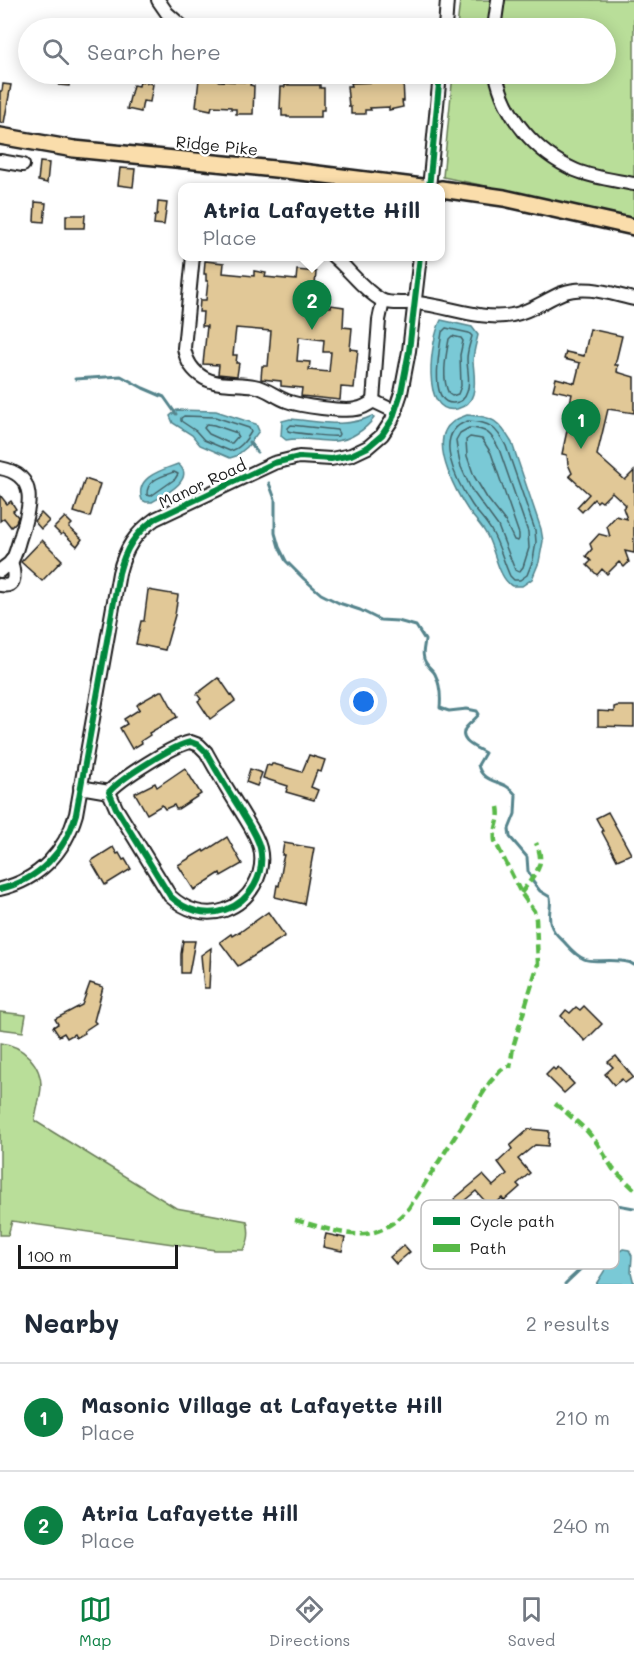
<!DOCTYPE html>
<html lang="en">
<head>
<meta charset="utf-8">
<style>
	:root { --surface:#fff; --page:#f2f2f3; --text:#1f2937; --muted:#747a83; --line:#e0e1e3; --accent:#0b8043 }
	body { margin:0; font-family:Mali,sans-serif; background:var(--page); color:var(--text) }
	.scale { position:absolute; left:18px; bottom:15px; width:160px; box-sizing:border-box; padding-left:6px; border:3px solid #1c1c1c; border-top:0; font-size:16px; line-height:21px; white-space:nowrap; color:#1c1c1c; -webkit-text-stroke:4px #fff; paint-order:stroke }
	.you { position:absolute; left:364px; top:702px; width:21px; height:21px; margin:-15px; border:4px solid #fff; border-radius:50%; background:#1a73e8; box-shadow:0 0 0 9px #1a73e833 }
	.badge { display:grid; place-items:center; width:39px; height:39px; border-radius:50%; background:var(--accent); color:#fff; font-size:20px; font-weight:700 }
	.pin { position:absolute; translate:-50% -50px; filter:drop-shadow(0 2px 3px #0008) }
	.pin::after { content:''; position:absolute; top:32px; width:21px; height:18px; background:inherit; clip-path:polygon(0 0,100% 0,50% 100%) }
	.popup { position:absolute; left:178px; top:183px; width:267px; height:78px; box-sizing:border-box; display:grid; place-content:center; border-radius:12px; background:var(--surface); filter:drop-shadow(0 2px 4px #0005); font-size:20px; white-space:nowrap; color:var(--muted) }
	.popup b { font-size:22px; color:var(--text) }
	.popup::after { content:''; position:absolute; left:50%; top:100%; margin-left:-12px; border:12px solid transparent; border-top-color:var(--surface) }
	.list { margin:0; padding:0; list-style:none }
	h2 { display:flex; justify-content:space-between; align-items:center; height:78px; margin:0; padding:0 24px; font-size:26px }
	h2 small { font-size:20px; font-weight:400; color:var(--muted) }
	.list li { display:grid; grid-template-columns:39px 1fr auto; gap:18px; align-items:center; box-sizing:border-box; height:108px; padding:0 24px; border-top:2px solid var(--line) }
	.list b { display:block; font-size:22px; white-space:nowrap }
	.list p { margin:0; font-size:20px; white-space:nowrap; color:var(--muted) }
	.list em { font-size:20px; font-style:normal; color:var(--muted) }
	.icon { flex:none; width:33px; height:33px; fill:none; stroke:currentColor; stroke-width:2; stroke-linecap:round; stroke-linejoin:round }
	.map { position:relative; flex:none; width:634px; height:1284px; overflow:hidden }
	.search { position:absolute; background:var(--surface); box-shadow:0 3px 15px #0003; left:18px; right:18px; top:18px; height:66px; display:flex; align-items:center; gap:15px; box-sizing:border-box; padding:0 21px; border-radius:33px; color:var(--muted); font-size:22px }
	.sheet { height:294px; background:var(--surface) }
	nav { display:flex; justify-content:space-around; align-items:center; box-sizing:border-box; height:84px; border-top:2px solid var(--line); background:var(--surface); font-size:16px; color:var(--muted) }
	nav a { display:grid; justify-items:center; gap:3px }
	nav .on { color:var(--accent) }
	.map>svg:first-child { display:block }
	.green { fill:#b9de99; stroke:#6a7d5a; stroke-width:1.5 }
	.water { fill:#7ac9d6; stroke:#54848c; stroke-width:1.5 }
	.lines { fill:none; stroke-linecap:round; stroke-linejoin:round }
	.shore { stroke:#426166; stroke-width:1.5 }
	.stream { stroke:#54848c; stroke-width:3 }
	.building { fill:#e1c897; stroke:#1c1c1c; stroke-width:1.5; fill-rule:evenodd }
	.minor-casing { stroke:#1c1c1c; stroke-width:16 }
	.major-casing { stroke:#1c1c1c; stroke-width:20 }
	.minor { stroke:#fff; stroke-width:12 }
	.major { stroke:#faddab; stroke-width:15 }
	.quiet { stroke:#58b947; stroke-width:4.5; stroke-dasharray:9 4.5; stroke-linecap:butt }
	.cycleway-casing { stroke:#fff; stroke-width:10 }
	.cycleway { stroke:#00873e; stroke-width:6 }
	.labels { text-anchor:middle; dominant-baseline:central; stroke-width:5; stroke-linejoin:round; paint-order:stroke }
	.street-label { font-size:16px; fill:#1c1c1c; stroke:#fff }
	.key { fill:#fff; stroke:#bbb; stroke-width:1.5 }
	.key-label { font-size:16px; fill:#1c1c1c }
</style>
</head>
<body>
<div class="map">
<svg width="634" height="1284" viewBox="0 0 634 1284">
	<rect width="100%" height="100%" fill="#fff"/>
	<filter id="ink" filterUnits="userSpaceOnUse"><feTurbulence type="fractalNoise" baseFrequency=".0167" numOctaves="2"/><feDisplacementMap in="SourceGraphic" scale="12" xChannelSelector="R" yChannelSelector="G"/><feConvolveMatrix kernelMatrix="1 2 1 2 8 2 1 2 1" color-interpolation-filters="sRGB"/></filter>
	<g filter="url(#ink)">
		<g class="green">
			<polygon points="460,0 634,0 634,220 518,193 443,177 453,74 606,74 606,28 457,28"/>
			<polygon points="0,1012 26,1015 23,1032 0,1029"/>
			<path d="M 0,1043 C 22,1045 42,1064 41,1088 C 40,1099 36,1110 35,1121 L 176,1208 L 247,1221 C 250,1233 249,1240 244,1250 L 215,1250 L 12,1221 L 8,1235 L 0,1235 Z"/>
		</g>
		<g class="water">
			<path d="M 441,320 L 472,327 L 478,335 C 476,344 473,353 473,362 C 474,373 476,384 473,394 C 471,402 464,407 457,409 C 419,416 431,338 441,320 Z"/>
			<polygon points="177,410 216,411 256,424 259,431 247,447 236,456 230,458 200,445 192,435 173,423 170,416"/>
			<path d="M 467,415 C 493,416 499,421 512,443 L 541,529 L 543,541 L 539,562 L 532,579 L 522,586 L 512,586 C 497,577 495,547 485,532 C 480,524 473,517 468,510 C 456,492 435,452 445,431 C 449,422 458,418 467,415 Z"/>
			<path d="M 372,416 L 374,418 C 369,425 363,430 356,434 C 333,449 312,435 286,440 L 281,436 L 282,421 L 290,419 C 318,421 345,429 372,416 Z"/>
			<path d="M 178,464 C 197,479 164,495 152,502 L 146,502 L 142,500 C 134,477 162,470 178,464 Z"/>
			<polygon points="623,1249 629,1250 632,1256 631,1272 634,1284 596,1284 615,1254"/>
		</g>
		<g class="lines">
			<g class="shore">
				<path d="M 446,328 L 469,333 L 472,336 C 470,344 467,351 467,359 C 467,370 471,382 467,392 C 465,399 460,403 453,403 C 428,404 440,347 442,332 Z"/>
				<path d="M 452,336 L 461,338 L 463,341 L 460,355 L 461,386 L 458,394 L 452,396 L 449,394 C 441,378 446,356 449,339 Z"/>
				<path d="M 184,416 L 215,417 L 249,428 L 251,432 C 246,440 240,449 230,451 L 204,440 L 196,431 L 181,421 L 181,418 Z"/>
				<path d="M 468,421 C 490,422 496,427 506,446 L 535,530 L 536,542 L 533,560 L 527,575 L 520,580 L 514,580 L 510,576 C 503,561 500,546 492,532 C 487,522 478,514 472,505 C 458,484 430,433 468,421 Z"/>
				<polygon points="207,424 214,425 237,433 238,436 232,443 229,443 209,434 204,428"/>
				<path d="M 291,425 L 337,430 L 339,434 L 338,436 C 332,437 293,433 288,431 L 288,428 Z"/>
				<path d="M 469,428 C 487,429 491,433 499,449 L 528,532 L 529,548 L 523,567 L 519,572 L 515,570 L 498,526 L 471,489 L 461,467 L 457,448 L 456,440 L 460,433 Z"/>
				<polygon points="470,437 482,439 491,453 519,534 519,539 518,541 514,540 505,521 487,498 474,476 467,456 466,440"/>
				<path d="M 174,472 L 178,474 L 175,479 L 151,496 L 147,495 C 146,480 162,476 174,472 Z"/>
			</g>
			<g class="stream">
				<polyline points="75,379 121,376 143,388 164,397 176,414"/>
				<polyline points="249,442 257,452"/>
				<path d="M 269,483 L 275,499 L 275,533 L 279,547 L 286,561 L 304,579 L 321,594 L 339,603 L 360,610 L 380,620 L 398,621 L 416,626 L 425,640 C 424,648 421,656 426,663 C 429,668 433,670 435,674 C 440,684 441,697 440,708 L 449,711 L 467,709 L 477,711 L 479,714 C 475,720 469,723 465,729 C 458,742 478,748 485,753 L 478,765 C 483,786 505,778 516,795 L 515,814 L 509,829 L 510,837 L 527,857 L 528,871 L 533,882 L 540,891 L 550,897 C 552,907 547,915 551,925 C 553,933 561,938 566,944 C 588,969 592,958 621,961 C 627,962 629,961 634,965"/>
				<path d="M 565,1284 C 576,1272 607,1250 602,1231 C 600,1225 595,1220 593,1214 C 602,1201 620,1205 634,1208"/>
			</g>
		</g>
		<g class="building">
			<polygon points="61,74 71,74 69,86 59,85"/>
			<polygon points="204,77 215,78 215,79 219,81 251,82 250,85 254,86 253,114 236,114 236,109 231,109 231,107 212,106 211,110 196,107 199,79 203,79"/>
			<polygon points="398,77 398,80 403,79 404,101 402,101 403,107 389,110 389,107 370,108 371,110 365,110 365,114 351,114 351,107 349,107 347,86 352,86 351,83 379,82 387,78"/>
			<polygon points="140,81 153,84 150,102 143,101 141,112 127,109 133,85 139,86"/>
			<polygon points="3,84 11,85 4,123 0,122 0,91 2,91"/>
			<polygon points="285,85 320,85 320,88 324,88 324,110 321,110 321,117 287,117 287,116 282,116 282,109 280,109 281,87 285,87"/>
			<polygon points="40,162 49,163 47,183 38,181"/>
			<polygon points="120,168 135,169 133,187 118,185"/>
			<polygon points="35,202 46,203 44,222 34,221"/>
			<polygon points="158,202 167,203 164,225 154,224 155,215 157,215"/>
			<polygon points="66,215 85,215 84,228 66,228"/>
			<path d="M 205,261 L 224,263 L 223,273 L 254,276 L 254,271 L 266,273 L 265,277 L 296,280 L 297,270 L 316,272 L 315,285 L 313,285 L 312,292 L 308,291 L 307,309 L 324,310 L 324,307 L 331,307 L 331,305 L 344,307 L 343,327 L 352,328 L 350,349 L 358,350 L 354,388 L 341,387 L 340,400 L 301,396 L 302,388 L 281,386 L 281,381 L 261,379 L 262,366 L 268,366 L 271,331 L 236,328 L 233,355 L 237,355 L 236,363 L 239,363 L 237,376 L 218,374 L 219,365 L 203,364 L 207,326 L 202,326 L 203,312 L 199,312 L 200,300 L 206,300 L 208,281 L 206,281 L 206,274 L 204,274 ZM 299,337 L 324,340 L 323,352 L 331,352 L 329,372 L 309,370 L 310,362 L 297,361 Z"/>
			<polygon points="590,329 622,336 615,365 618,365 617,372 634,377 634,413 608,409 597,455 625,480 634,471 634,553 625,551 629,562 624,567 619,562 607,574 602,569 597,575 587,565 591,561 586,556 592,549 590,544 599,534 610,537 607,526 616,516 627,519 623,508 626,505 612,492 602,502 599,500 597,502 594,499 582,512 577,507 589,494 569,476 572,473 568,464 567,455 562,454 568,426 565,426 572,394 553,390 556,378 575,383 580,363 564,359 566,352 584,356"/>
			<polygon points="85,479 100,484 90,517 74,512"/>
			<polygon points="0,495 7,504 11,501 16,509 13,511 18,517 16,522 11,527 4,518 0,521"/>
			<polygon points="41,513 49,521 41,529 34,521"/>
			<polygon points="65,517 72,524 69,527 82,539 77,546 63,533 61,535 54,528"/>
			<polygon points="42,540 62,560 42,581 21,562"/>
			<polygon points="148,590 178,595 175,615 165,650 136,644 141,621 144,621"/>
			<polygon points="218,678 220,679 235,701 210,719 198,701 201,699 197,694"/>
			<polygon points="160,691 163,691 177,717 149,733 150,735 141,741 142,743 132,749 120,728 127,724 124,719 140,709 137,705 139,703"/>
			<polygon points="617,706 634,706 634,727 598,726 598,711 614,712 614,707"/>
			<polygon points="309,755 325,760 321,772 317,771 311,787 318,790 314,800 286,792 288,786 263,778 267,765 271,766 272,764 274,764 302,772"/>
			<polygon points="185,768 201,794 178,809 176,809 174,805 165,809 162,805 147,814 135,793 155,783 157,787"/>
			<polygon points="250,769 262,773 257,786 246,782"/>
			<polygon points="608,812 631,854 617,860 602,832 603,831 596,818"/>
			<polygon points="227,837 242,864 221,876 220,873 194,890 178,865 203,850 204,852"/>
			<polygon points="284,843 314,848 304,904 275,897 277,885 279,886 283,863 282,863 284,855 282,855"/>
			<polygon points="113,847 117,854 119,853 123,860 125,859 131,869 105,885 91,861"/>
			<polygon points="268,912 285,936 238,966 220,942 231,934 232,936 240,931 240,932"/>
			<polygon points="183,941 195,941 189,973 181,973 181,954"/>
			<polygon points="211,948 209,988 204,988 201,955"/>
			<polygon points="90,983 103,987 94,1021 96,1023 84,1031 85,1033 76,1038 74,1034 67,1038 64,1033 59,1036 53,1027 58,1024 55,1019 82,1005"/>
			<polygon points="584,1006 602,1024 585,1041 561,1016 566,1010 570,1013 576,1007 580,1010"/>
			<polygon points="616,1056 633,1077 625,1083 622,1079 614,1085 605,1074 613,1067 608,1062"/>
			<polygon points="558,1067 574,1084 564,1093 546,1075 553,1068 555,1070"/>
			<polygon points="529,1129 549,1131 548,1146 535,1145 518,1159 530,1173 517,1184 520,1187 504,1201 502,1198 491,1208 476,1191 459,1205 454,1199 483,1175 493,1186 507,1174 498,1162 511,1150 512,1149 510,1146"/>
			<polygon points="326,1234 345,1238 342,1251 323,1247"/>
			<polygon points="404,1245 410,1252 396,1264 390,1257"/>
		</g>
		<g class="lines">
			<defs>
				<g id="minor">
					<polyline points="158,0 167,13 184,28"/>
					<polyline points="445,28 447,0"/>
					<polyline points="494,28 498,0"/>
					<path d="M 496,74 C 504,116 536,153 575,170 C 594,178 614,180 634,184"/>
					<polyline points="0,161 23,165"/>
					<polyline points="429,188 440,74"/>
					<path d="M 193,256 L 184,348 C 186,360 192,371 204,378 C 218,386 238,383 254,386 C 266,388 276,397 287,401 C 300,406 344,412 356,409 C 363,408 368,405 373,401 L 396,412"/>
					<path d="M 333,256 C 350,270 362,289 381,300 C 390,305 406,302 417,303 C 448,306 481,321 512,315 C 530,312 545,300 562,293 C 586,284 611,294 634,299"/>
					<polyline points="373,401 379,320 383,301"/>
					<path d="M 0,468 C 39,475 30,508 21,535 C 18,543 16,555 11,562 C 8,565 3,567 0,571"/>
					<path d="M 0,585 C 18,589 14,572 11,561"/>
					<path d="M 191,742 L 199,745 L 206,752 C 217,772 229,792 241,811 C 248,823 257,835 260,848 C 266,874 250,901 225,910 C 205,917 185,910 170,896 L 116,808 L 109,792 C 120,779 175,744 191,742 Z"/>
					<polyline points="80,787 109,792"/>
					<path d="M 0,889 C 39,880 65,852 76,814 L 119,573 C 125,549 135,533 155,519 L 274,463 L 299,457 L 331,459 L 351,455 L 368,447 L 382,435 L 392,420 L 401,393 L 409,351 L 420,256"/>
				</g>
				<g id="major">
					<polyline points="0,136 74,149 285,170 430,188"/>
					<polyline points="441,189 504,198 634,227"/>
				</g>
			</defs>
			<use href="#minor" class="minor-casing"/>
			<use href="#major" class="major-casing"/>
			<use href="#minor" class="minor"/>
			<use href="#major" class="major"/>
			<g class="quiet">
				<path d="M 498,807 C 501,821 493,829 495,841 L 521,893 L 534,911 L 536,919 L 538,964 L 513,1047 L 510,1068"/>
				<path d="M 521,893 C 534,875 547,866 536,843"/>
				<polyline points="555,1104 566,1112 587,1131 597,1143 613,1169 634,1189"/>
				<path d="M 295,1220 C 342,1232 371,1250 409,1208 L 490,1082 L 501,1070 L 508,1066"/>
			</g>
			<defs>
				<g id="cycleway">
					<polyline points="429,188 440,74"/>
					<path d="M 191,742 L 199,745 L 206,752 C 217,772 229,792 241,811 C 248,823 257,835 260,848 C 266,874 250,901 225,910 C 205,917 185,910 170,896 L 116,808 L 109,792 C 120,779 175,744 191,742 Z"/>
					<path d="M 0,889 C 39,880 65,852 76,814 L 119,573 C 125,549 135,533 155,519 L 274,463 L 299,457 L 331,459 L 351,455 L 368,447 L 382,435 L 392,420 L 401,393 L 409,351 L 420,256"/>
				</g>
			</defs>
			<use href="#cycleway" class="cycleway-casing"/>
			<use href="#cycleway" class="cycleway"/>
		</g>
	</g>
	<g class="labels">
		<g class="street-label">
			<text transform="translate(217 145) rotate(6)">Ridge Pike</text>
			<text transform="translate(202 483) rotate(-25)">Manor Road</text>
		</g>
	</g>
	<rect x="421" y="1200" width="198" height="69" rx="9" class="key"/>
	<rect x="433" y="1217" width="27" height="8" fill="#00873e"/>
	<rect x="433" y="1244" width="27" height="8" fill="#58b947"/>
	<g class="key-label">
		<text x="470" y="1227">Cycle path</text>
		<text x="470" y="1254">Path</text>
	</g>
</svg>
<div class="scale">100 m</div>
<div class="you"></div>
<div class="pin badge" style="left:581px;top:449px">1</div>
<div class="pin badge" style="left:312px;top:330px">2</div>
<div class="popup"><b>Atria Lafayette Hill</b>Place</div>
<div class="search"><svg class="icon" aria-label="search" viewBox="0 0 24 24"><circle cx="10" cy="10" r="6"/><path d="M15 15l6 6"/></svg>Search here</div>
</div>
<section class="sheet">
<h2>Nearby<small>2 results</small></h2>
<ul class="list">
<li><span class="badge">1</span><div><b>Masonic Village at Lafayette Hill</b><p>Place</p></div><em>210 m</em></li>
<li><span class="badge">2</span><div><b>Atria Lafayette Hill</b><p>Place</p></div><em>240 m</em></li>
</ul>
</section>
<nav>
<a class="on"><svg class="icon" aria-label="map" viewBox="0 0 24 24"><path d="M3 6l6-2 6 2 6-2v14l-6 2-6-2-6 2zM9 4v14M15 6v14"/></svg>Map</a>
<a><svg class="icon" aria-label="directions" viewBox="0 0 24 24"><path d="M12 3l9 9-9 9-9-9zM9 14v-3h6M13 9l2 2-2 2"/></svg>Directions</a>
<a><svg class="icon" aria-label="saved" viewBox="0 0 24 24"><path d="M7 4h10v16l-5-4-5 4z"/></svg>Saved</a>
</nav>
</body>
</html>
